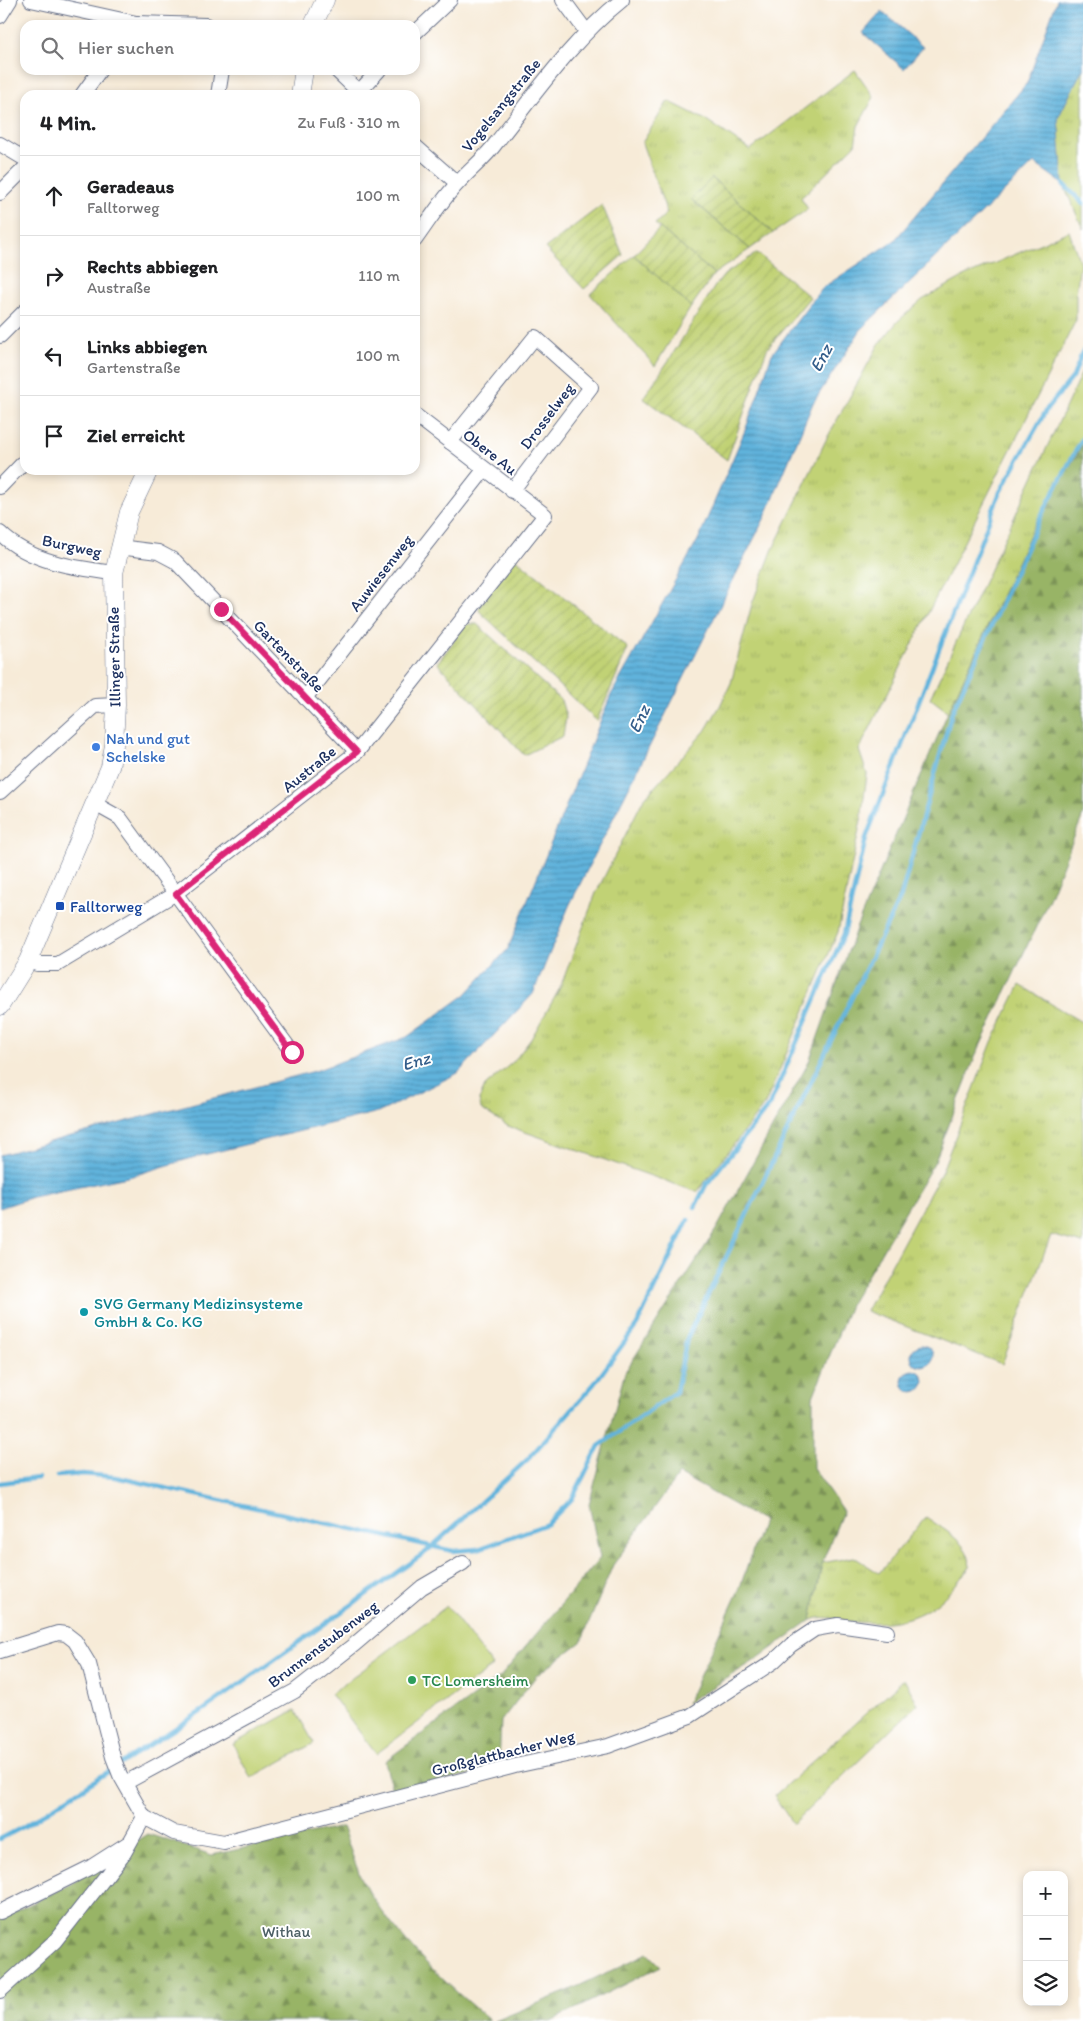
<!DOCTYPE html>
<html lang="de">
<head>
<meta charset="utf-8">
<style>
	:root { --surface:#fff; --page:#f2f2f2; --text:#202124; --muted:#757577; --line:#e0e0e0 }
	body { margin:0; font-family:Itim,sans-serif; background:var(--page); color:var(--text) }
	.controls { position:absolute; right:15px; bottom:15px; display:grid; overflow:hidden; border-radius:10px; box-shadow:0 2px 8px #0003 }
	.controls button { width:45px; height:45px; display:grid; place-items:center; padding:0; border:0; border-bottom:1px solid var(--line); background:var(--surface); color:var(--text); font:25px sans-serif }
	.stop { position:absolute; width:15px; height:15px; margin:-11px; border:4px solid #db2777; border-radius:50%; background:#fff }
	.stop.end { background:#db2777; border-color:#fff; box-shadow:0 1px 5px #0008 }
	.list { margin:0; padding:0; list-style:none }
	h2 { display:flex; justify-content:space-between; align-items:center; height:65px; margin:0; padding:0 20px; font-size:21px }
	h2 small { font-size:16px; font-weight:400; color:var(--muted) }
	.list li { display:grid; grid-template-columns:32px 1fr auto; gap:15px; align-items:center; box-sizing:border-box; height:80px; padding:0 20px; border-top:1px solid var(--line) }
	.list b { display:block; font-size:19px; white-space:nowrap }
	.list p { margin:0; font-size:16px; white-space:nowrap; color:var(--muted) }
	.list em { font-size:16px; font-style:normal; color:var(--muted) }
	.icon { flex:none; width:28px; height:28px; fill:none; stroke:currentColor; stroke-width:2; stroke-linecap:round; stroke-linejoin:round }
	.map { position:relative; flex:none; width:1083px; height:2021px; overflow:hidden }
	.search { position:absolute; background:var(--surface); box-shadow:0 2px 8px #0003; left:20px; top:20px; width:400px; height:55px; display:flex; align-items:center; gap:12px; box-sizing:border-box; padding:0 18px; border-radius:15px; color:var(--muted); font-size:19px }
	.panel { position:absolute; background:var(--surface); box-shadow:0 2px 8px #0003; left:20px; top:90px; width:400px; height:385px; border-radius:15px }
	.map>svg:first-child { display:block }
	.grass { fill:url(#grass-tufts); stroke:#6e806a }
	.forest { fill:url(#forest-firs); stroke:#5a7262 }
	.garden { fill:url(#garden-furrows); stroke:#6e806a }
	.pitch { fill:#c1d275; stroke:#6e806a }
	.water { fill:url(#water-rules); stroke:#3e719d }
	.lines { fill:none; stroke-linecap:round; stroke-linejoin:round }
	.stream { stroke:#60b3dc; stroke-width:4.5 }
	.minor-casing { stroke:#687189; stroke-width:16 }
	.tertiary-casing { stroke:#687189; stroke-width:19 }
	.minor { stroke:#fff; stroke-width:14 }
	.tertiary { stroke:#fff; stroke-width:18 }
	.route { stroke:#db2777; stroke-width:6 }
	.shop-dot { fill:#3f7fe0; stroke:#fff; stroke-width:2 }
	.transit-dot { fill:#1a4fb4; stroke:#fff; stroke-width:2 }
	.culture-dot { fill:#0f9aa8; stroke:#fff; stroke-width:2 }
	.leisure-dot { fill:#2e9e5b; stroke:#fff; stroke-width:2 }
	.labels { text-anchor:middle; dominant-baseline:central; stroke-width:4; stroke-linejoin:round; paint-order:stroke }
	.street-label { font-size:16px; fill:#1b2f5e; stroke:#fff }
	.shop-label { font-size:16px; fill:#366cbe; stroke:#fff; text-anchor:start }
	.transit-label { font-size:16px; fill:#164399; stroke:#fff; text-anchor:start }
	.culture-label { font-size:16px; fill:#0d838f; stroke:#fff; text-anchor:start }
	.leisure-label { font-size:16px; fill:#27864d; stroke:#fff; text-anchor:start }
	.park-label { font-size:16px; fill:#4d6065; stroke:#fff }
	.water-label { font-size:18px; font-style:italic; fill:#335d8a; stroke:#fff }
</style>
</head>
<body>
<div class="map">
<svg width="1083" height="2021" viewBox="0 0 1083 2021">
	<defs>
		<pattern id="grass-tufts" width="24" height="20" patternUnits="userSpaceOnUse" patternTransform="scale(1.25)"><rect width="24" height="20" fill="#c1d275"/><path d="M3 7l-1-3M5 7V3M7 7l1-3M15 17l-1-3M17 17v-4M19 17l1-3" fill="none" stroke="#a5b568"/></pattern>
		<pattern id="forest-firs" width="22" height="20" patternUnits="userSpaceOnUse" patternTransform="scale(1.25)"><rect width="22" height="20" fill="#98b466"/><path d="M5 1l3.5 6h-7zM16 11l3.5 6h-7z" fill="#7b9357"/></pattern>
		<pattern id="garden-furrows" width="10" height="10" patternUnits="userSpaceOnUse" patternTransform="scale(1.25)"><rect width="10" height="10" fill="#c1d275"/><path d="M-1 1l2-2M0 10L10 0M9 11l2-2" fill="none" stroke="#a5b568"/></pattern>
		<pattern id="water-rules" width="6" height="5" patternUnits="userSpaceOnUse" patternTransform="scale(1.25)"><rect width="6" height="5" fill="#60b3dc"/><path d="M0 2.5h6" fill="none" stroke="#4e92b6"/></pattern>
	</defs>
	<rect width="100%" height="100%" fill="#fff"/>
	<filter id="ink" filterUnits="userSpaceOnUse"><feTurbulence type="fractalNoise" baseFrequency=".02" numOctaves="2"/><feDisplacementMap in="SourceGraphic" scale="10" xChannelSelector="R" yChannelSelector="G"/><feConvolveMatrix kernelMatrix="1 2 1 2 8 2 1 2 1" color-interpolation-filters="sRGB"/></filter>
	<filter id="wash" filterUnits="userSpaceOnUse"><feTurbulence type="fractalNoise" baseFrequency=".0096" numOctaves="4" result="noise"/><feDisplacementMap in="SourceGraphic" scale="20" xChannelSelector="R" yChannelSelector="G"/><feGaussianBlur stdDeviation="1.12" result="paint"/><feColorMatrix in="noise" values="0 0 0 0 0 0 0 0 0 0 0 0 0 0 0 0 0 1.4 0 .05"/><feComposite in="paint" operator="in"/></filter>
	<g filter="url(#wash)">
		<rect width="100%" height="100%" fill="#f7ebd8"/>
		<g class="grass">
			<polygon points="1083,68 1083,229 1063,184 1058,118"/>
			<polygon points="855,70 874,97 858,126 855,145 801,198 808,209 773,233 712,178 692,200 750,249 714,274 655,224 667,213 642,143 668,101 708,121 750,150"/>
			<polygon points="1069,231 1080,263 1076,295 1076,320 859,750 867,774 861,820 838,932 765,1104 697,1192 508,1126 481,1109 479,1100 485,1086 514,1061 531,1039 560,988 596,893 643,800 705,731 720,706 731,683 752,604 772,551 827,438 879,344 898,321 922,300 963,277"/>
			<polygon points="634,255 691,307 655,366 590,294"/>
			<polygon points="1083,370 1083,444 1035,524 948,712 930,698"/>
			<polygon points="1020,985 1083,1023 1083,1244 1051,1235 1002,1364 866,1311 942,1171 992,1042"/>
			<path d="M 926,1517 C 941,1528 974,1545 969,1567 C 968,1571 963,1576 960,1579 C 931,1619 895,1627 848,1621 C 836,1619 822,1615 811,1620 L 822,1563 L 854,1557 L 879,1573 Z"/>
			<polygon points="904,1679 918,1704 793,1824 774,1796"/>
		</g>
		<g class="forest">
			<polygon points="1083,444 1083,815 1049,899 976,1055 935,1161 850,1305 813,1397 813,1468 843,1511 822,1563 811,1620 754,1661 687,1703 739,1590 763,1521 679,1474 613,1565 581,1642 537,1675 501,1721 499,1766 393,1794 385,1761 501,1676 600,1558 589,1504 625,1372 717,1228 809,1062 857,926 948,712 1035,524"/>
			<path d="M 342,1827 C 350,1846 356,1870 366,1887 C 398,1940 444,1982 490,2021 L 0,2021 L 0,1919 L 71,1884 L 148,1834 L 212,1855 Z"/>
			<polygon points="648,1953 661,1966 551,2021 495,2021 570,1990"/>
		</g>
		<g class="garden">
			<polygon points="712,178 773,233 750,249 691,199"/>
			<polygon points="602,205 623,255 584,289 545,248"/>
			<polygon points="660,228 714,274 691,307 634,255"/>
			<polygon points="757,253 810,297 767,349 727,460 643,398 669,360 715,286 725,274"/>
			<polygon points="516,559 628,648 597,721 479,611 480,605"/>
			<polygon points="467,624 477,624 561,700 566,717 563,736 524,755 437,663"/>
		</g>
		<g class="pitch">
			<polygon points="447,1606 493,1666 376,1754 331,1694"/>
			<polygon points="295,1710 314,1743 251,1778 233,1744"/>
		</g>
		<g class="water">
			<polygon points="1057,0 1083,0 1083,68 1058,118 1063,184 1034,163 862,328 813,403 766,515 569,906 533,994 458,1073 382,1111 195,1157 132,1176 32,1197 0,1208 0,1155 315,1071 407,1037 465,995 508,949 611,695 698,540 746,428 772,354 822,288 894,241 1027,83"/>
			<polygon points="882,11 923,47 904,69 863,33"/>
			<circle cx="922" cy="1356" r="11"/>
			<circle cx="913" cy="1381" r="11"/>
		</g>
		<g class="lines">
			<g class="stream">
				<polyline points="1063,184 1083,203"/>
				<polyline points="695,1207 706,1185 769,1106 844,934 866,838 1000,492 1047,409 1073,377 1083,351"/>
				<polyline points="57,1476 83,1474 115,1477 453,1551 478,1549 547,1524 572,1499 599,1446 676,1392 687,1338 901,896 952,712 1041,516 1083,437"/>
				<polyline points="0,1483 38,1478"/>
				<polyline points="0,1839 23,1827 202,1711 426,1552 528,1459 594,1384 637,1325 688,1220"/>
			</g>
		</g>
	</g>
	<g filter="url(#ink)">
		<g class="lines">
			<defs>
				<g id="minor">
					<polyline points="31,0 136,23"/>
					<polyline points="563,0 586,31"/>
					<polyline points="0,16 10,0"/>
					<polyline points="134,25 136,23 206,25"/>
					<polyline points="415,33 450,0"/>
					<polyline points="336,70 362,95"/>
					<polyline points="359,92 379,70"/>
					<polyline points="82,95 100,70"/>
					<polyline points="218,95 222,70"/>
					<polyline points="0,144 25,159"/>
					<polyline points="415,146 457,183"/>
					<polyline points="0,193 25,168"/>
					<path d="M 415,240 C 429,221 442,199 459,182 C 471,169 486,157 496,143 C 536,93 572,40 622,0"/>
					<polyline points="0,336 25,311"/>
					<polyline points="450,442 535,337 591,387 512,491"/>
					<polyline points="0,487 25,461"/>
					<path d="M 0,533 C 29,562 75,568 114,573"/>
					<polyline points="119,547 158,552 175,561 357,752"/>
					<polyline points="305,698 484,470"/>
					<polyline points="0,792 95,706 116,705"/>
					<polyline points="95,804 120,818 292,1052"/>
					<polyline points="28,961 37,964 58,964 176,893 357,752 545,515 415,415"/>
					<polyline points="0,1651 58,1633 66,1634 75,1641 89,1664 113,1757 120,1775 144,1817 174,1833 224,1842 515,1766 608,1746 690,1716 773,1662 791,1645 815,1629 838,1625 887,1632"/>
					<polyline points="125,1783 295,1691 355,1644 422,1587 463,1563"/>
					<polyline points="0,1912 91,1867 127,1844"/>
					<polyline points="0,1991 55,1941 124,1853 144,1817"/>
				</g>
				<g id="tertiary">
					<polyline points="313,25 325,0"/>
					<polyline points="300,95 304,70"/>
					<polyline points="0,1006 28,961 110,767 114,745 116,705 114,573 129,512 149,470"/>
				</g>
			</defs>
			<use href="#minor" class="minor-casing"/>
			<use href="#tertiary" class="tertiary-casing"/>
			<use href="#minor" class="minor"/>
			<use href="#tertiary" class="tertiary"/>
		</g>
	</g>
	<g class="lines" filter="url(#ink)">
		<polyline class="route" points="221,609 357,752 176,894 292,1052"/>
	</g>
	<circle class="shop-dot" cx="96" cy="747" r="5"/>
	<rect class="transit-dot" x="55" y="901" width="10" height="10" rx="2.5"/>
	<circle class="culture-dot" cx="84" cy="1312" r="5"/>
	<circle class="leisure-dot" cx="412" cy="1680" r="5"/>
	<g class="labels">
		<g class="street-label">
			<text transform="translate(501 105) rotate(-51)">Vogelsangstraße</text>
			<text transform="translate(547 416) rotate(-53)">Drosselweg</text>
			<text transform="translate(490 452) rotate(38)">Obere Au</text>
			<text transform="translate(72 546) rotate(12)">Burgweg</text>
			<text transform="translate(381 573) rotate(-52)">Auwiesenweg</text>
			<text transform="translate(289 656) rotate(46)">Gartenstraße</text>
			<text transform="translate(114 657) rotate(-91)">Illinger Straße</text>
			<text transform="translate(309 769) rotate(-39)">Austraße</text>
			<text transform="translate(323 1644) rotate(-37)">Brunnenstubenweg</text>
			<text transform="translate(503 1753) rotate(-14)">Großglattbacher Weg</text>
		</g>
		<g class="shop-label">
			<text x="106" y="738">Nah und gut<tspan x="106" dy="18">Schelske</tspan></text>
		</g>
		<g class="transit-label">
			<text x="70" y="906">Falltorweg</text>
		</g>
		<g class="culture-label">
			<text x="94" y="1303">SVG Germany Medizinsysteme<tspan x="94" dy="18">GmbH &amp; Co. KG</tspan></text>
		</g>
		<g class="leisure-label">
			<text x="422" y="1680">TC Lomersheim</text>
		</g>
		<g class="park-label">
			<text x="286" y="1931">Withau</text>
		</g>
		<g class="water-label">
			<text transform="translate(821 358) rotate(-61)">Enz</text>
			<text transform="translate(639 719) rotate(-65)">Enz</text>
			<text transform="translate(416 1061) rotate(-16)">Enz</text>
		</g>
	</g>
</svg>
<div class="controls">
<button>+</button>
<button>−</button>
<button><svg class="icon" aria-label="layers" viewBox="0 0 24 24"><path d="M12 4l9 5-9 5-9-5zM3 14l9 5 9-5"/></svg></button>
</div>
<div class="stop" style="left:292px;top:1052px"></div>
<div class="stop end" style="left:221px;top:609px"></div>
<div class="search"><svg class="icon" aria-label="search" viewBox="0 0 24 24"><circle cx="10" cy="10" r="6"/><path d="M15 15l6 6"/></svg>Hier suchen</div>
<section class="panel">
<h2>4 Min.<small>Zu Fuß · 310 m</small></h2>
<ul class="list">
<li><svg class="icon" aria-label="ahead" viewBox="0 0 24 24"><path d="M12 20V5M6 11l6-6 6 6"/></svg><div><b>Geradeaus</b><p>Falltorweg</p></div><em>100 m</em></li>
<li><svg class="icon" aria-label="right" viewBox="0 0 24 24"><path d="M7 20v-9h11M14 6l5 5-5 5"/></svg><div><b>Rechts abbiegen</b><p>Austraße</p></div><em>110 m</em></li>
<li><svg class="icon" aria-label="left" viewBox="0 0 24 24"><path d="M17 20v-9H6M10 6l-5 5 5 5"/></svg><div><b>Links abbiegen</b><p>Gartenstraße</p></div><em>100 m</em></li>
<li><svg class="icon" aria-label="arrive" viewBox="0 0 24 24"><path d="M6 21V4h12l-3 4 3 4H6"/></svg><div><b>Ziel erreicht</b></div></li>
</ul>
</section>
</div>
</body>
</html>
